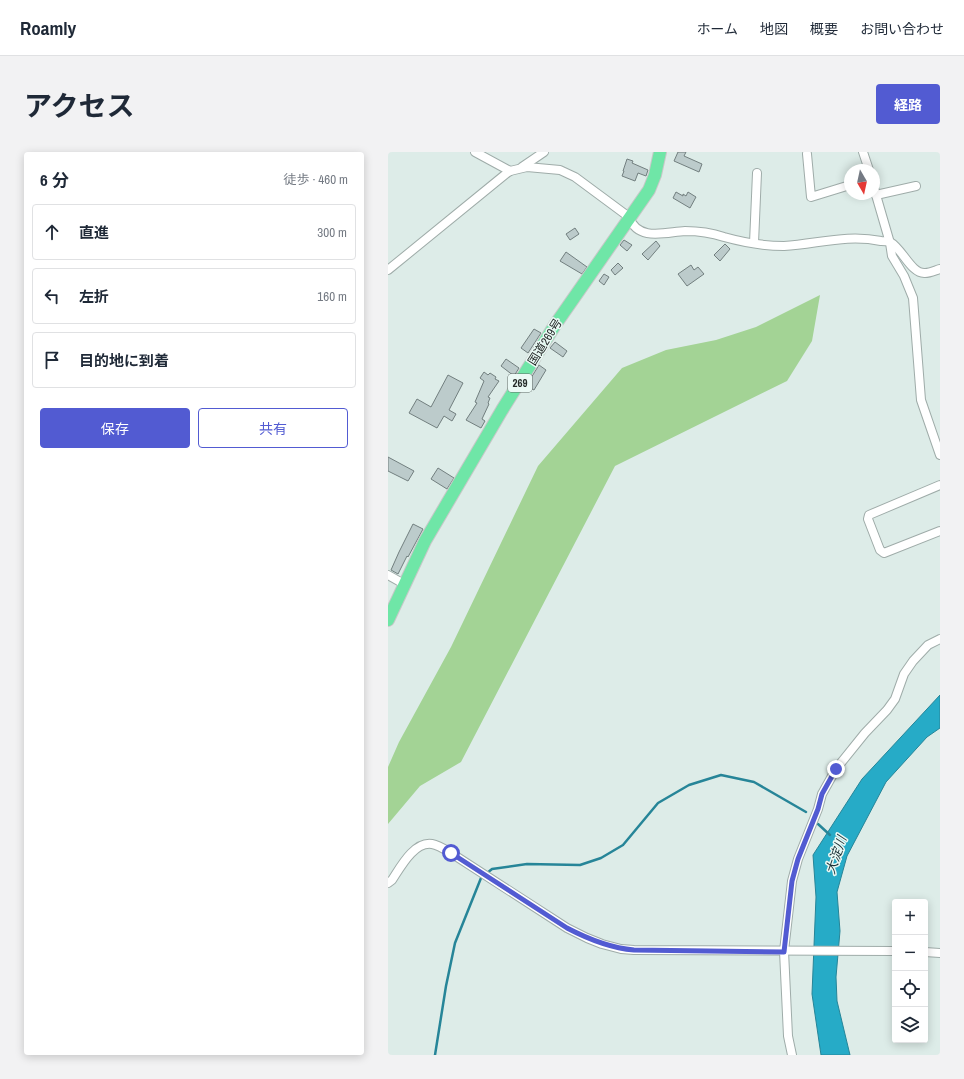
<!DOCTYPE html>
<html lang="ja">
<head>
<meta charset="utf-8">
<style>
	:root { --surface:#fff; --page:#f2f2f3; --text:#1f2937; --muted:#747a83; --line:#e0e1e3; --accent:#525bd2 }
	body { margin:0; font-family:"Archivo Narrow","Noto Sans JP",sans-serif; background:var(--page); color:var(--text) }
	.controls { position:absolute; right:12px; bottom:12px; display:grid; overflow:hidden; border-radius:4px; box-shadow:0 2px 10px #0003 }
	.controls button { width:36px; height:36px; display:grid; place-items:center; padding:0; border:0; border-bottom:1px solid var(--line); background:var(--surface); color:var(--text); font:20px sans-serif }
	.compass { position:absolute; left:456px; top:12px; width:36px; height:36px; border-radius:50%; background:var(--surface); box-shadow:0 2px 10px #0003; rotate:171deg }
	.stop { position:absolute; width:12px; height:12px; margin:-9px; border:3px solid #525bd2; border-radius:50%; background:#fff }
	.stop.end { background:#525bd2; border-color:#fff; box-shadow:0 1px 4px #0008 }
	.list { margin:0; padding:0; list-style:none }
	h2 { display:flex; justify-content:space-between; align-items:center; height:52px; margin:0; padding:0 16px; font-size:17px }
	h2 small { font-size:13px; font-weight:400; color:var(--muted) }
	.list li { display:grid; grid-template-columns:26px 1fr auto; gap:12px; align-items:center; box-sizing:border-box; height:56px; margin:0 8px 8px; padding:0 8px; border:1px solid var(--line); border-radius:4px }
	.list b { display:block; font-size:15px; white-space:nowrap }
	.list em { font-size:13px; font-style:normal; color:var(--muted) }
	.actions { display:flex; gap:8px; padding:12px 16px }
	.actions a { flex:1; padding:9px 0; border:1px solid var(--accent); border-radius:4px; text-align:center; font-size:14px; color:var(--accent) }
	.actions .main { background:var(--accent); color:#fff }
	.icon { flex:none; width:22px; height:22px; fill:none; stroke:currentColor; stroke-width:2; stroke-linecap:round; stroke-linejoin:round }
	.map { position:relative; flex:none; width:552px; height:903px; overflow:hidden; border-radius:4px }
	header { display:flex; align-items:center; gap:24px; box-sizing:border-box; height:56px; padding:0 20px; background:var(--surface); border-bottom:1px solid var(--line) }
	header strong { font-size:19px }
	nav { display:flex; gap:22px; margin-inline-start:auto; font-size:14px }
	.intro { display:flex; align-items:center; justify-content:space-between; box-sizing:border-box; height:96px; padding:0 24px }
	h1 { margin:0; font-size:28px }
	.button { padding:10px 18px; border-radius:4px; background:var(--accent); color:#fff; font-size:14px; font-weight:700 }
	main { display:flex; gap:24px; padding:0 24px }
	aside { flex:1; background:var(--surface); border-radius:4px; box-shadow:0 2px 10px #0003 }
	.map>svg:first-child { display:block }
	.green { fill:#a3d395 }
	.water { fill:#26abc7; stroke:#268598 }
	.lines { fill:none; stroke-linecap:round; stroke-linejoin:round }
	.stream { stroke:#268598; stroke-width:2.5 }
	.building { fill:#bccbcb; stroke:#727f7f }
	.minor-casing { stroke:#9faca9; stroke-width:10 }
	.highway-casing { stroke:#c7c8c8; stroke-width:14 }
	.minor { stroke:#fff; stroke-width:8 }
	.highway { stroke:#6fe6a7; stroke-width:12 }
	.route { stroke:#525bd2; stroke-width:5 }
	.labels { text-anchor:middle; dominant-baseline:central; stroke-width:3; stroke-linejoin:round; paint-order:stroke }
	.shield { fill:#ebf9f5; stroke:#616a67; stroke-width:1 }
	.shield-label { font-size:11px; font-weight:bold; fill:#262c2a }
	.street-label { font-size:12px; fill:#262c2a; stroke:#ebf9f5 }
	.water-label { font-size:13px; font-style:italic; fill:#1d3338; stroke:#ebf9f5 }
</style>
</head>
<body>
<header>
<strong>Roamly</strong>
<nav><a>ホーム</a><a>地図</a><a>概要</a><a>お問い合わせ</a></nav>
</header>
<div class="intro"><h1>アクセス</h1><a class="button">経路</a></div>
<main>
<aside>
<h2>6 分<small>徒歩 · 460 m</small></h2>
<ul class="list">
<li><svg class="icon" aria-label="ahead" viewBox="0 0 24 24"><path d="M12 20V5M6 11l6-6 6 6"/></svg><div><b>直進</b></div><em>300 m</em></li>
<li><svg class="icon" aria-label="left" viewBox="0 0 24 24"><path d="M17 20v-9H6M10 6l-5 5 5 5"/></svg><div><b>左折</b></div><em>160 m</em></li>
<li><svg class="icon" aria-label="arrive" viewBox="0 0 24 24"><path d="M6 21V4h12l-3 4 3 4H6"/></svg><div><b>目的地に到着</b></div></li>
</ul>
<div class="actions"><a class="main">保存</a><a>共有</a></div>
</aside>
<div class="map">
<svg width="552" height="903" viewBox="0 0 552 903">
	<rect width="100%" height="100%" fill="#ddece8"/>
	<polygon class="green" points="432,143 424,189 399,229 227,314 73,610 32,634 0,672 0,615 11,590 63,495 150,314 234,216 278,198 328,188 368,175"/>
	<polygon class="water" points="552,543 552,576 539,585 498,630 459,704 449,740 452,779 448,825 449,849 462,903 433,903 424,842 428,745 425,703 474,627"/>
	<g class="lines">
		<g class="stream">
			<polyline points="430,672 442,683"/>
			<polyline points="47,903 58,834 67,791 93,726 104,717 139,712 192,713 213,706 235,693 270,651 301,633 333,623 366,630 418,660"/>
		</g>
	</g>
	<g class="building">
		<polygon points="290,0 298,0 296,4 314,12 311,20 286,9"/>
		<polygon points="239,7 245,9 244,11 260,18 258,24 250,21 247,29 234,24 236,19 235,19"/>
		<polygon points="288,40 295,44 295,42 298,44 300,40 308,45 302,56 285,46"/>
		<polygon points="187,76 191,82 182,88 178,82"/>
		<polygon points="236,88 244,93 239,99 232,93"/>
		<polygon points="268,89 272,94 260,108 254,102"/>
		<polygon points="337,92 342,97 332,109 326,103"/>
		<polygon points="178,100 199,115 194,122 172,109"/>
		<polygon points="230,111 235,116 227,123 223,118"/>
		<polygon points="303,113 306,118 310,115 316,122 299,134 290,122"/>
		<polygon points="216,122 221,125 216,133 211,129"/>
		<polygon points="146,177 153,181 140,201 133,196"/>
		<polygon points="167,190 179,199 175,205 162,196"/>
		<polygon points="118,207 131,216 126,224 113,214"/>
		<polygon points="151,213 158,218 146,238 138,234"/>
		<polygon points="96,220 100,223 102,221 108,225 107,227 111,229 100,245 102,246 100,251 101,252 94,267 97,269 93,276 78,268 89,251 87,250 96,229 92,226"/>
		<polygon points="60,223 75,231 61,258 68,262 64,269 56,264 49,276 21,261 29,247 43,255"/>
		<polygon points="0,305 26,319 20,329 0,319"/>
		<polygon points="50,316 66,326 59,337 43,327"/>
		<polygon points="25,372 35,377 20,405 19,404 10,422 3,418 11,400"/>
	</g>
	<g class="lines">
		<defs>
			<g id="minor">
				<polyline points="87,0 122,19"/>
				<polyline points="475,0 481,18"/>
				<polyline points="419,2 423,45 462,33"/>
				<polyline points="134,15 156,0"/>
				<polyline points="486,36 502,91 504,104 516,124 525,146 533,248 552,303"/>
				<polyline points="488,43 528,34"/>
				<polyline points="366,91 369,21"/>
				<path d="M 0,118 L 119,21 L 122,19 L 139,15 L 172,18 L 187,25 L 241,65 C 250,90 278,80 297,79 C 310,79 324,81 336,85 C 354,90 377,94 396,94 C 430,92 458,82 493,89 C 495,89 499,89 502,90 C 514,96 523,122 537,121 C 542,121 548,118 552,117"/>
				<polyline points="552,333 481,363 480,367 492,398 496,401 552,379"/>
				<polyline points="0,423 16,432"/>
				<path d="M 0,731 L 4,728 C 12,716 26,689 44,692 C 50,693 58,698 63,701 L 179,776 L 199,786 L 214,792 L 233,797 L 246,798 L 507,799"/>
				<polyline points="537,800 552,801"/>
				<polyline points="404,903 400,884 396,799 404,729 410,707 430,657 434,642 448,617 477,581 499,558 507,547 516,522 525,509 540,493 552,487"/>
			</g>
			<polyline id="highway" points="0,468 37,389 114,258 167,173 261,38 267,23 272,0"/>
		</defs>
		<use href="#minor" class="minor-casing"/>
		<use href="#highway" class="highway-casing"/>
		<use href="#minor" class="minor"/>
		<use href="#highway" class="highway"/>
	</g>
	<g class="lines">
		<path class="route" d="M 63,701 L 179,776 C 200,787 222,796 246,798 L 396,800 L 404,729 L 410,707 L 430,657 L 434,642 L 448,617"/>
	</g>
	<g class="labels">
		<rect class="shield" x="120" y="222" width="24" height="18" rx="3"/>
		<g class="shield-label">
			<text x="132" y="231">269</text>
		</g>
		<g class="street-label">
			<text transform="translate(157 190) rotate(-58)">国道269号</text>
		</g>
		<g class="water-label">
			<text transform="translate(448 703) rotate(-71)">大淀川</text>
		</g>
	</g>
</svg>
<div class="controls">
<button>+</button>
<button>−</button>
<button><svg class="icon" aria-label="locate" viewBox="0 0 24 24"><circle cx="12" cy="12" r="6"/><path d="M12 2v4M12 18v4M2 12h4M18 12h4"/></svg></button>
<button><svg class="icon" aria-label="layers" viewBox="0 0 24 24"><path d="M12 4l9 5-9 5-9-5zM3 14l9 5 9-5"/></svg></button>
</div>
<svg class="compass" viewBox="-18 -18 36 36"><path d="M0-13l5 13h-10z" fill="#e53935"/><path d="M0 13l5-13h-10z" fill="#747a83"/></svg>
<div class="stop" style="left:63px;top:701px"></div>
<div class="stop end" style="left:448px;top:617px"></div>
</div>
</main>
</body>
</html>
